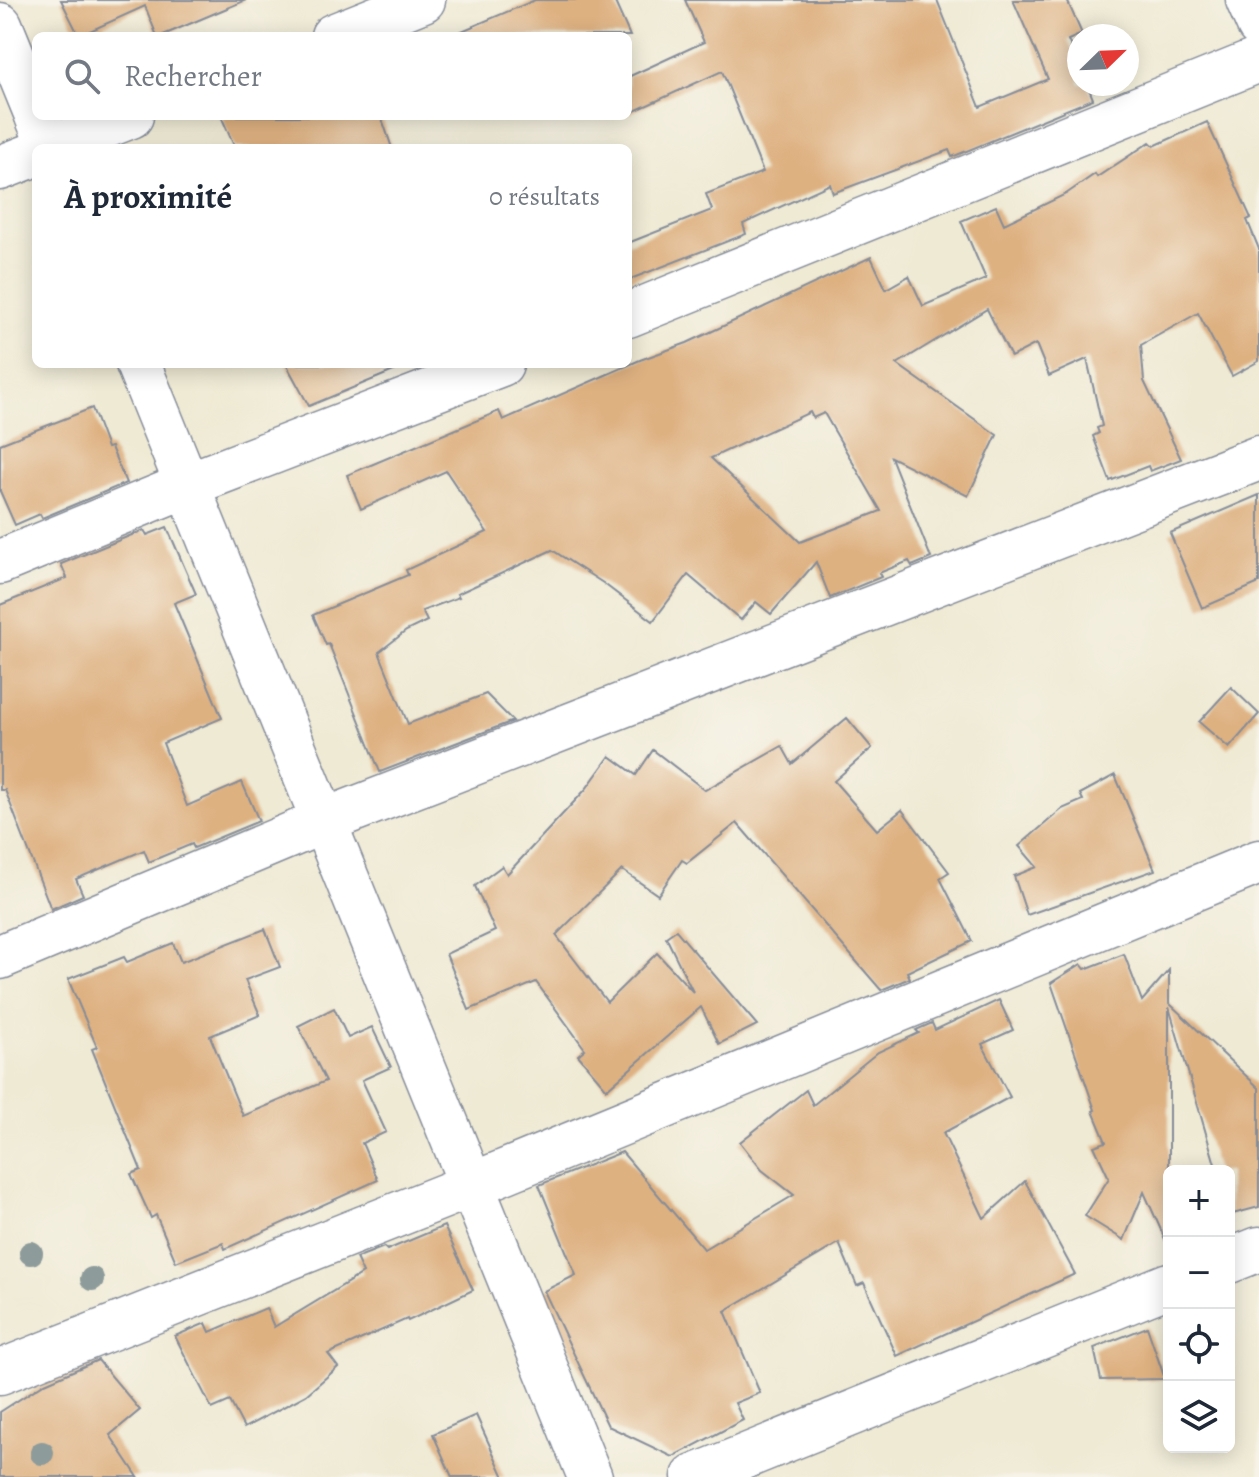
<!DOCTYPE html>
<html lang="fr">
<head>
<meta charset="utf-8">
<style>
	:root { --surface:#fff; --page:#f6f6f7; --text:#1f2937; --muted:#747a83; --line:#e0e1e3 }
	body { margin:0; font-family:Alegreya,serif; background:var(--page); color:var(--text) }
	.controls { position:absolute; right:24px; bottom:24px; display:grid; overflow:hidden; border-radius:12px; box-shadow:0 4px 20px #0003 }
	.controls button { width:72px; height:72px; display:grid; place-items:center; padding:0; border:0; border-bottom:2px solid var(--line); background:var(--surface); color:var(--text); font:40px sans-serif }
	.compass { position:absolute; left:1067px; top:24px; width:72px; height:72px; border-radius:50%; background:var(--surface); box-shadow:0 4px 20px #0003; rotate:67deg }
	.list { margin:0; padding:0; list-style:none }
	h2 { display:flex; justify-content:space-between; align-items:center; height:104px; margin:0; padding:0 32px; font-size:34px }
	h2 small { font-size:26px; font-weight:400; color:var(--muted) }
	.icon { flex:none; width:44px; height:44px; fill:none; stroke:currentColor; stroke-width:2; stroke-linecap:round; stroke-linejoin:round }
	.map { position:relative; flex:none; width:1259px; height:1477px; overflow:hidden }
	.search { position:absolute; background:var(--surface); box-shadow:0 4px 20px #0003; left:32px; top:32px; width:600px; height:88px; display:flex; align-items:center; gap:20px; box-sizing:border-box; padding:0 28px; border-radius:12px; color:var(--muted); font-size:30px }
	.panel { position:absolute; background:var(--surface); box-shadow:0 4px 20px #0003; left:32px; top:144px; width:600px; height:224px; border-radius:12px }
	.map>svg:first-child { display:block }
	.building { fill:#deb181; fill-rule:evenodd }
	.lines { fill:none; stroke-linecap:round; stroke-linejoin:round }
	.street-casing { stroke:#858c99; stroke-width:47 }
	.street { stroke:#fff; stroke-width:44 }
	.tree { fill:#8d9b9a }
</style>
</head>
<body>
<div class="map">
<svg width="1259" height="1477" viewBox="0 0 1259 1477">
	<rect width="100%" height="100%" fill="#f7f3e8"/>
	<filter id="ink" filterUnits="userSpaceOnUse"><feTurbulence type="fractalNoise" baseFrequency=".0125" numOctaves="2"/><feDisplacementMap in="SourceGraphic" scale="16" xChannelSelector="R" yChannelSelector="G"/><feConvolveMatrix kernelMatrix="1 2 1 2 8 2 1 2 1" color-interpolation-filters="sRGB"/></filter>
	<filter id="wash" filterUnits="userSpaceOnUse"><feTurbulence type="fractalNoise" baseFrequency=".006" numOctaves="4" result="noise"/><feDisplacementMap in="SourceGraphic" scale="32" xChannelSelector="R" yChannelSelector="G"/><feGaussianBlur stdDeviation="1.8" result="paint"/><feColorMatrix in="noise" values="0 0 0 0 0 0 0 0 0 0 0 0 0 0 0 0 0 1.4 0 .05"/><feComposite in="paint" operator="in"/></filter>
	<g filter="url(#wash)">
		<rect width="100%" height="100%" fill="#efead4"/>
		<g id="blocks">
			<g class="building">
				<polygon points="61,0 246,0 161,36 157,36 145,6 79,36"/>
				<polygon points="535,0 614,0 630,36 450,36"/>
				<polygon points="685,0 937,0 980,107 1048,79 1013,0 1067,0 1082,34 1068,40 1079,66 1079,84 1087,84 1093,99 952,157 949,150 833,193 830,184 743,224 746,234 628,280 628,243 712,210 706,194 763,172 722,71 628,114 628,77 704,42"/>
				<polygon points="221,116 381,116 392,148 235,148"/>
				<path d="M 1207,122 L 1251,218 L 1247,220 L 1259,249 L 1259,361 L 1232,376 L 1198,313 L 1141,345 L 1144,381 L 1181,459 L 1150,471 L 1148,466 L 1110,481 L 1093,436 L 1099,433 L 1097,428 L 1102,426 L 1087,359 L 1049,376 L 1036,344 L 1011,357 L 987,309 L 897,364 L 997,435 L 968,496 L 891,457 L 931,558 L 912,566 L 909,561 L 879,573 L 881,577 L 830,598 L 816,562 L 771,614 L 756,602 L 741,620 L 688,575 L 653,621 L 603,583 L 552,550 L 457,594 L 459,597 L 422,611 L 427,621 L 406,631 L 379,652 L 408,724 L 486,694 L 513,721 L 380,772 L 329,644 L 326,645 L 313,615 L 408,575 L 406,570 L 487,532 L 446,471 L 361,509 L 347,475 L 499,411 L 503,420 L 640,360 L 687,343 L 871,257 L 886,289 L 909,276 L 923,306 L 986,279 L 961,221 L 996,206 L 1004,224 L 1066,194 L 1095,174 L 1097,177 L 1150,142 L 1154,146 ZM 810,412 L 813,418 L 824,413 L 881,511 L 800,542 L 711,458 Z"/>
				<polygon points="286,364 408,364 408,365 309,406"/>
				<polygon points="92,408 107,448 111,447 126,483 42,518 40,514 15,525 0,491 0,444"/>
				<polygon points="1259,495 1259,583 1202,608 1170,533"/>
				<polygon points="167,527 196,594 174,603 222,718 163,743 187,806 242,782 259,821 194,848 192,844 149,862 144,850 76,879 83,895 51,909 5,790 0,790 0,605 67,578 61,564 144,530 147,535"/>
				<polygon points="1231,687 1259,714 1229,748 1199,722"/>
				<polygon points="847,718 872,748 834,781 877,830 902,810 949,872 940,878 972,941 907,972 910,978 881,990 737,823 687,863 682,860 658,895 622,870 556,935 607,1002 657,953 693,992 666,937 676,930 757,1025 719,1044 701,1007 607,1089 578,1055 585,1049 536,982 469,1010 446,954 495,931 475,886 502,866 507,874 586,789 610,756 636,775 653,750 705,790 782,746 792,764"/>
				<polygon points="1115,775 1155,870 1027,915 1014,876 1037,867 1019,846 1062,809 1083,800 1080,794"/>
				<polygon points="265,929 280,967 245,980 260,1015 210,1036 243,1116 326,1081 298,1026 334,1008 348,1038 372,1027 391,1067 362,1080 386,1132 362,1143 378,1180 225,1249 223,1243 176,1262 156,1215 151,1218 131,1174 141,1170 92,1049 97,1047 68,979 124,957 127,962 173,943 181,962"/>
				<polygon points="1124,954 1142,1001 1169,970 1169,1003 1259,1088 1259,1207 1229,1215 1229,1171 1217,1171 1169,1007 1169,1248 1144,1192 1124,1240 1085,1216 1109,1178 1094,1146 1106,1142 1093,1111 1095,1110 1051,983 1081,964 1085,969"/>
				<polygon points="999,1000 1013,1030 982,1044 1010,1097 943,1133 984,1218 1025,1181 1075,1274 897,1356 864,1283 857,1286 839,1243 725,1311 760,1393 735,1403 743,1420 673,1457 608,1426 544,1291 576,1275 539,1185 622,1152 704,1249 794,1195 762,1170 740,1142 806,1090 813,1105 878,1052 919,1033 916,1030 932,1023 935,1030"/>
				<polygon points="444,1226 473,1290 408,1321 407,1319 328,1354 338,1367 306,1395 244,1428 230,1401 212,1409 175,1336 206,1323 210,1332 266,1308 274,1327 363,1273 356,1258 384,1247 387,1250"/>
				<polygon points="1147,1327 1165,1379 1101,1380 1094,1348"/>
				<polygon points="98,1360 140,1410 110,1435 138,1477 0,1477 0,1412 45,1383"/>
				<polygon points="476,1415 504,1477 452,1477 433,1434"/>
			</g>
		</g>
	</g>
	<g filter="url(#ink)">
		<use href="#blocks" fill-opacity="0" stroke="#858c99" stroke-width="2"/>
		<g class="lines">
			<defs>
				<g id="street">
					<polyline points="1248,0 1259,25"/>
					<polyline points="0,25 36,113"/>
					<polyline points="333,36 423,0"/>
					<polyline points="37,116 50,148 131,116"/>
					<polyline points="0,168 36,154"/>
					<polyline points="628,315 1259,60"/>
					<polyline points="138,364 590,1477"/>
					<polyline points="0,562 187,485 501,364"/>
					<polyline points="0,957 324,821 1259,458"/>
					<polyline points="1229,1261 1259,1249"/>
					<polyline points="0,1372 472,1185 1259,862"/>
					<polyline points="694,1477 1169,1285"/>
				</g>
			</defs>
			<use href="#street" class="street-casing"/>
			<use href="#street" class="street"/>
		</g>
		<g class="tree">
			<circle cx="31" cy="1253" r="12"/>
			<circle cx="92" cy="1279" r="12"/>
			<circle cx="42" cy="1453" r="12"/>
		</g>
	</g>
</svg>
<div class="controls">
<button>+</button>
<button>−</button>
<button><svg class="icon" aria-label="locate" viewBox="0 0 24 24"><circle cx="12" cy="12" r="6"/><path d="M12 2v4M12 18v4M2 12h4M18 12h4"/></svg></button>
<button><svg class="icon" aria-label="layers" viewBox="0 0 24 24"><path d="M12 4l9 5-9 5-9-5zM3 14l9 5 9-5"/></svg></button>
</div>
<svg class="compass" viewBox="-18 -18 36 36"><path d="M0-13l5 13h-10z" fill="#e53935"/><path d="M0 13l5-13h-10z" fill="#747a83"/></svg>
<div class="search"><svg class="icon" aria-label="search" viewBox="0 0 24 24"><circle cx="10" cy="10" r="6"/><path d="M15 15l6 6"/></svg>Rechercher</div>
<section class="panel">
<h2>À proximité<small>0 résultats</small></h2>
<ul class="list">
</ul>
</section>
</div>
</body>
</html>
